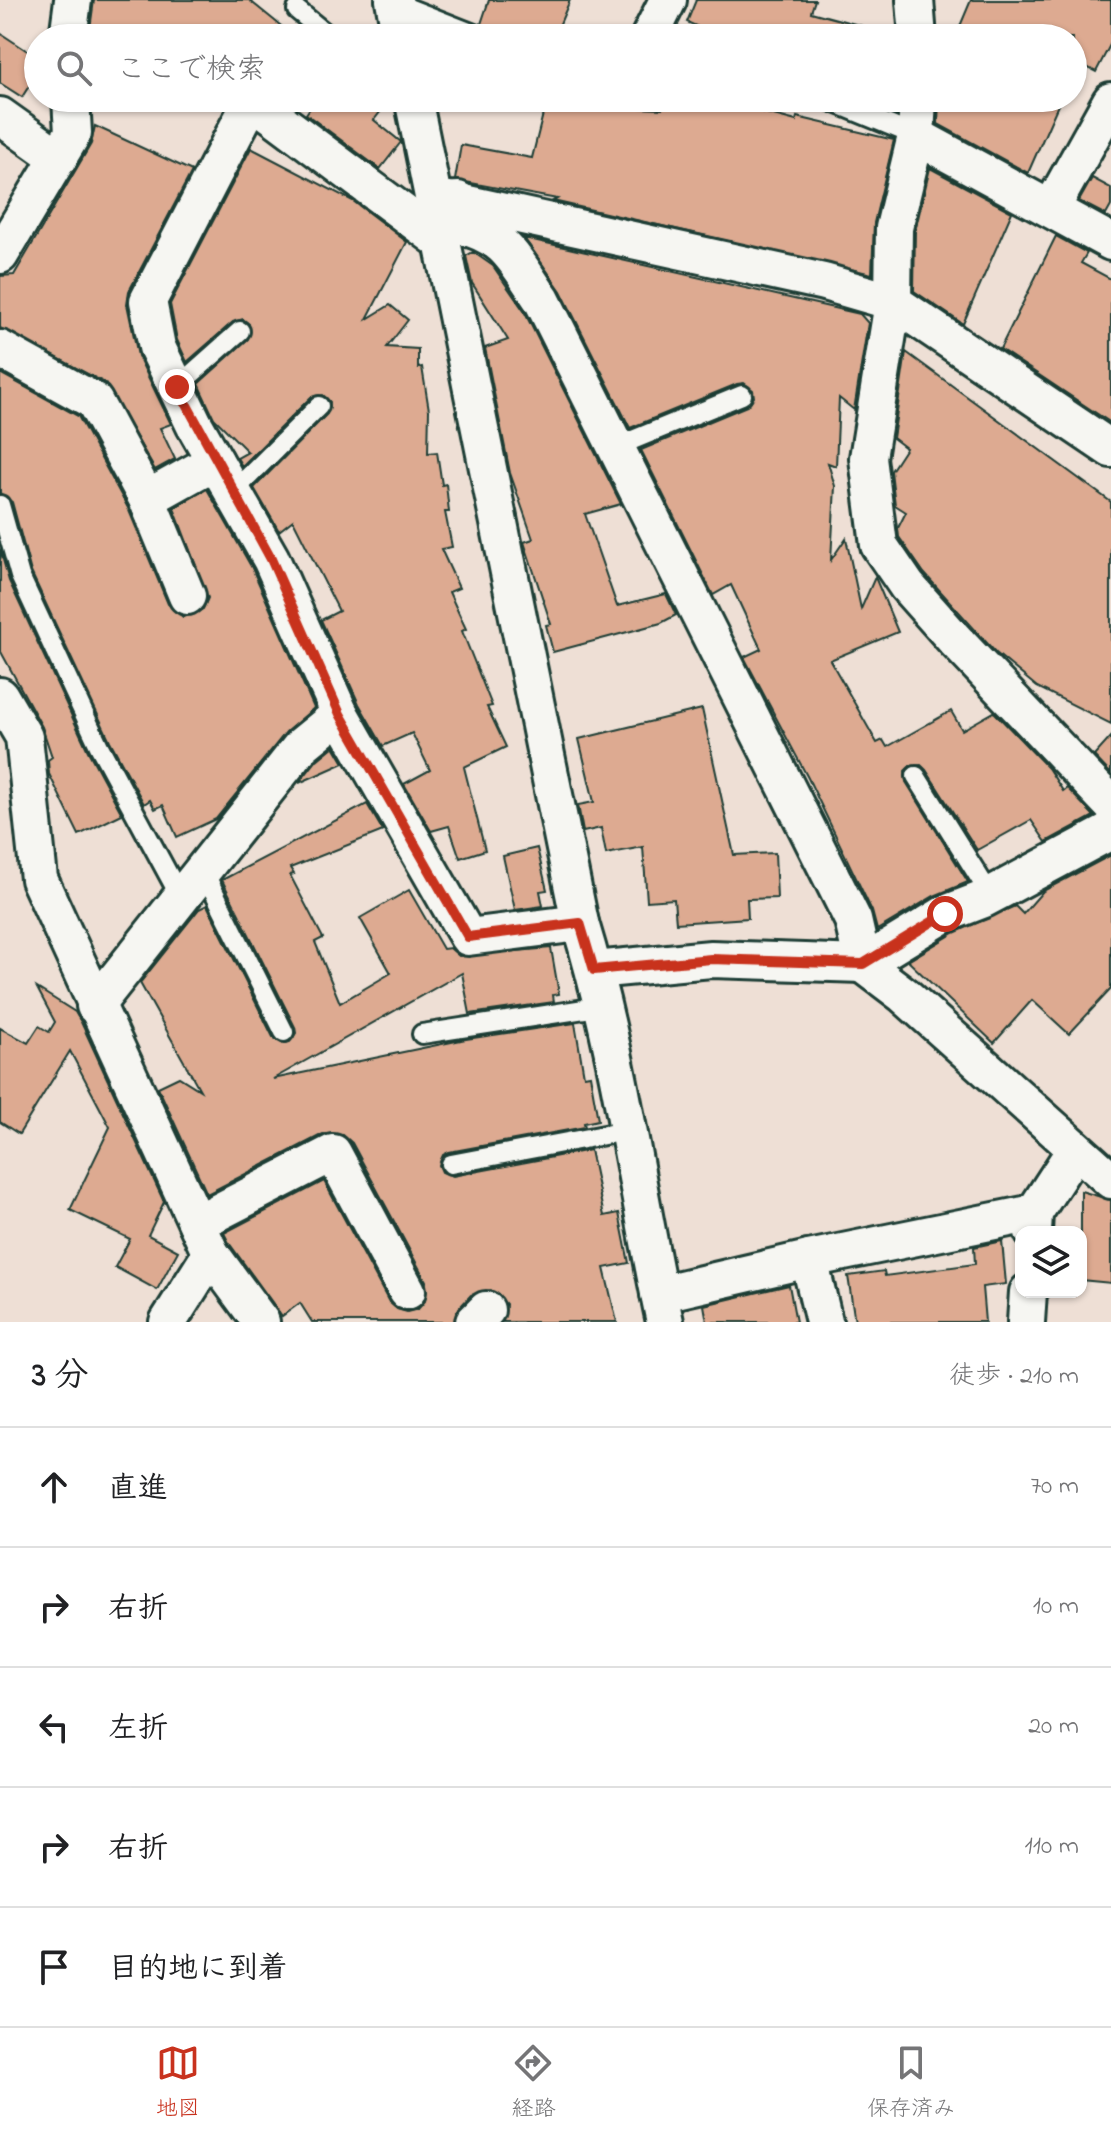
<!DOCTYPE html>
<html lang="ja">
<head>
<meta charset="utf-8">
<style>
	:root { --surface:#fff; --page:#f2f2f2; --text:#202124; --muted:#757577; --line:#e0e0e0; --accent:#c8321e }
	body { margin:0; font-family:"Indie Flower","Klee One",sans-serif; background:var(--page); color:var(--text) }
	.controls { position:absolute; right:24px; bottom:24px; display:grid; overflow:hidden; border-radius:16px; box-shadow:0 2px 6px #0004 }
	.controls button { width:72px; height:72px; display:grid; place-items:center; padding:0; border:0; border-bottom:2px solid var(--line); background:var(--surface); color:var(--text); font:40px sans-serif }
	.stop { position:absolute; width:24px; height:24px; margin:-18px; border:6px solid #c8321e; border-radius:50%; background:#fff }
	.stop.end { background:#c8321e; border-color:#fff; box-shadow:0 2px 8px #0008 }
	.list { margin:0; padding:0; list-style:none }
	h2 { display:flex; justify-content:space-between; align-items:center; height:104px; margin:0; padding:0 32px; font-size:34px }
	h2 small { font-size:26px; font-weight:400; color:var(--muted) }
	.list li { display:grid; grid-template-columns:52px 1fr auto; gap:24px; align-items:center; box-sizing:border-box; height:120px; padding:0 32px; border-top:2px solid var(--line) }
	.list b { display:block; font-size:30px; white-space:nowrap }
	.list em { font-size:26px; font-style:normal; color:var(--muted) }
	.icon { flex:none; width:44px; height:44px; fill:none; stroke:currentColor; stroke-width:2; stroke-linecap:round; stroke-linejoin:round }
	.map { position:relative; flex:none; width:1111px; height:1322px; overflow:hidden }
	.search { position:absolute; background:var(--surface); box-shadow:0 2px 6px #0004; left:24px; right:24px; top:24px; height:88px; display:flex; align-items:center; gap:20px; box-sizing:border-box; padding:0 28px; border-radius:44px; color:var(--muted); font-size:30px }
	.sheet { height:704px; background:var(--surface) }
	nav { display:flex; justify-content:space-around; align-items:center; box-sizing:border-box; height:112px; border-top:2px solid var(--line); background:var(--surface); font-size:22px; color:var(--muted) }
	nav a { display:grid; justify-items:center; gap:4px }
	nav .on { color:var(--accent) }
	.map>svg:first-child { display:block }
	.building { fill:#ddaa91; stroke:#1f3d34; stroke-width:2 }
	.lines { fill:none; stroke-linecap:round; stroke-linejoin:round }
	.lane-casing { stroke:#1f3d34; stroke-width:24 }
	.street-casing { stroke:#1f3d34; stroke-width:42 }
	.lane { stroke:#f6f6f2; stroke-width:18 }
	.street { stroke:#f6f6f2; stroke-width:36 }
	.route { stroke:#c8321e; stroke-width:10 }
</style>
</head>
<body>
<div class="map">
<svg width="1111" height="1322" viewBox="0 0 1111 1322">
	<rect width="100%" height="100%" fill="#eedfd5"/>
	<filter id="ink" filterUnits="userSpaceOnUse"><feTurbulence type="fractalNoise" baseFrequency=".0125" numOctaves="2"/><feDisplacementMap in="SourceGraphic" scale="16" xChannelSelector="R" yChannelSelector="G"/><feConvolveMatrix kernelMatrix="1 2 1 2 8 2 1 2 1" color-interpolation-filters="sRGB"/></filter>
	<g filter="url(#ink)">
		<g class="building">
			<polygon points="94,0 249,0 296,38 89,36"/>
			<polygon points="489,0 570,0 554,38 496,38 493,30 481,24"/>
			<polygon points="696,0 815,0 811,12 870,28 869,38 722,38 687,22"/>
			<polygon points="971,0 1111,0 1111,43 1096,72 1073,60 1073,38 955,38"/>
			<polygon points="0,33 38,58 38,72 22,97 0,83"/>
			<polygon points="317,98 391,98 374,120 401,142 380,169 306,114"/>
			<polygon points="547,98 596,98 593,106 662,109 667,98 711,98 796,121 797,117 894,140 874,223 872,274 553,201 557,199 455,180 461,145 532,158"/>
			<polygon points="939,98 1061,98 1028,173 938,124"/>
			<polygon points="95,126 192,171 129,291 127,304 138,356 171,424 160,428 175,459 155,470 105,383 0,328 0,276 14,275 91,144"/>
			<polygon points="251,148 353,201 407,242 367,319 390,305 408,320 387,347 418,349 418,368 422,367 429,410 428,453 437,452 442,485 446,484 449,512 445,512 452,547 441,549 459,588 449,592 466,629 462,631 492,706 487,707 506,747 464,767 485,850 460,858 449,826 431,831 404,784 430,770 412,733 383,746 359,704 321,620 339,611 293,520 279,531 254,488 327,414 330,402 323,395 311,397 242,466 237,458 248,452 214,418 198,384 248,339 249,324 243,319 233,322 187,362 177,340 170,304"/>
			<polygon points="930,168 1012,212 963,324 914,291 915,231"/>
			<polygon points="1092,178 1111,188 1111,206 1106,215 1079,201"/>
			<polygon points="1056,236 1087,253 1081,263 1111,279 1111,423 1000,349"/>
			<polygon points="524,238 860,314 868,323 854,410 839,398 836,466 828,463 835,486 831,560 846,538 861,609 875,577 898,632 830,660 877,743 883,740 887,747 951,711 962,730 994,712 1048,768 1063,791 1067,788 1094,816 1046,842 1031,820 977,850 926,770 921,765 910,766 905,771 906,782 968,882 934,896 877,930 872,911 808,778 744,657 761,649 731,585 713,595 641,450 747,406 754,397 753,390 744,383 737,384 630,428 561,291"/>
			<polygon points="473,252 493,266 524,311 621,504 585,514 617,606 666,594 676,615 661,623 553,652 546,625 551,624 524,542 533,539 510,473 485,348 508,340 472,283 466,256"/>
			<polygon points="906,352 1111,502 1111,724 1037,687 996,653 924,573 899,537 898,528 906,512 895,505 891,471 906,448 893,438"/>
			<polygon points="0,373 78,416 128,508 168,604 183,617 203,609 208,598 174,508 207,489 252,568 314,708 286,732 216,819 177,837 163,805 155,809 150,800 144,804 110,741 31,572 12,502 0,493"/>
			<polygon points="0,549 9,581 88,751 122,814 79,835 49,774 48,760 52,757 42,727 0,650"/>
			<polygon points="702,709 734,855 775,853 777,898 747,899 748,918 676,923 674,899 647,901 643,847 606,854 601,828 583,832 578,805 594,802 579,739"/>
			<polygon points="1111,737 1111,774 1094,756"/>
			<polygon points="334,746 344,763 299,783 317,760"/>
			<polygon points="367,804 383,831 290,868 294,874 290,875 323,938 315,942 340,1003 391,973 360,918 409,890 443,949 450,948 459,956 551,948 559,994 553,995 554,1002 470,1014 462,973 273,1079 466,1039 575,1023 584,1076 590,1075 598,1120 584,1123 585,1127 449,1152 443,1155 439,1165 442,1172 453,1176 590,1150 604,1216 619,1213 629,1263 604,1268 617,1322 503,1322 506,1304 491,1290 471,1295 459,1308 454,1322 312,1322 300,1303 282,1316 229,1243 224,1233 324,1181 389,1302 397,1309 407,1312 418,1309 425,1301 426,1281 352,1143 343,1135 323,1134 207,1194 158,1087 179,1077 200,1090 140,983 199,909 207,905 273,1037 283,1044 290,1042 296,1033 295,1027 222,880"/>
			<polygon points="537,848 547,890 540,891 543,906 515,910 503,856"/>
			<polygon points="1111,855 1111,989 1069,1034 1032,1000 994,1043 908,961 954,933 1015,906 1023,914 1043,891"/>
			<polygon points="37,988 75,1012 81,1022 164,1202 148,1235 178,1251 157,1290 115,1267 130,1239 70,1210 110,1127 70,1051 19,1134 0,1122 0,1028 28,1043 39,1026 49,1032 55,1022"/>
			<polygon points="1081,1191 1111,1200 1111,1283 1081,1280"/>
			<polygon points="1002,1241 1006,1284 982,1287 985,1322 855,1322 848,1276 884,1271 885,1276 975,1264 974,1247"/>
			<polygon points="789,1285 796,1322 707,1322 704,1305"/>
		</g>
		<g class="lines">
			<defs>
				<g id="lane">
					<polyline points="395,3 484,38"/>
					<polyline points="297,10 331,38"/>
					<polyline points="653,29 676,38"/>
					<polyline points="823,98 916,136"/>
					<polyline points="177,387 240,331"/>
					<polyline points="618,446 742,395"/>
					<polyline points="233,492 319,406"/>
					<polyline points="0,505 20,576 99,746 181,898"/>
					<polyline points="916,776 991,896"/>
					<polyline points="203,870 284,1032"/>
					<polyline points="422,1034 604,1006"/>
					<polyline points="451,1164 631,1130"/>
				</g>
				<g id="street">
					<polyline points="394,0 401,38"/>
					<polyline points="915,0 918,38"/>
					<polyline points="68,38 73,0"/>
					<polyline points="649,38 668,0"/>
					<path d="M 413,98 L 580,923 C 620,1054 636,1188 665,1322"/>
					<polyline points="918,98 916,136 894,228 893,302 868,458 879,545 907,586 955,640 1111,804"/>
					<polyline points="0,116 59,158"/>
					<polyline points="916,136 1111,242"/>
					<polyline points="450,200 824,282 893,302 1111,449"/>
					<path d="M 458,200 L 457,225 C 507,235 515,261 542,300 L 853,920 L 863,964 L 904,995 L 1111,1180"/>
					<polyline points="1052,207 1111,101"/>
					<polyline points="0,255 73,133 71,98"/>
					<polyline points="0,349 94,401 147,499 215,461"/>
					<polyline points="147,499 187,596"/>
					<polyline points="0,696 24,737 39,879 211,1254 168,1322"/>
					<polyline points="340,714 271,559 194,424 157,347 148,301 252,100 441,241"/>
					<polyline points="594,970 711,959 863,964 945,914 984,899 1111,831"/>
					<polyline points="95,1006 302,745 340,714 468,937 580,923"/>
					<polyline points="197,1223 333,1153 407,1291"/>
					<polyline points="1033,1232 1034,1213 1075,1150"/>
					<polyline points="211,1254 261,1322"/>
					<polyline points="659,1294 809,1259"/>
					<polyline points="474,1322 486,1310"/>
					<polyline points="824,1322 809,1259 1034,1213"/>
					<polyline points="1026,1322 1028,1292"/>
				</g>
			</defs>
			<use href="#lane" class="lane-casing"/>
			<use href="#street" class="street-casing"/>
			<use href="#lane" class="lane"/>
			<use href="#street" class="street"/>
		</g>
	</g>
	<g class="lines" filter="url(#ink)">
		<polyline class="route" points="177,387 271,559 340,714 468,937 580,923 594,970 711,959 863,964 945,914"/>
	</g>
</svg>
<div class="controls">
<button><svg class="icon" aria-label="layers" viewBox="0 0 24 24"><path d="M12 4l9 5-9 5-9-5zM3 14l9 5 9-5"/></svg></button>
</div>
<div class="stop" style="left:945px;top:914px"></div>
<div class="stop end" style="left:177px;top:387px"></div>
<div class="search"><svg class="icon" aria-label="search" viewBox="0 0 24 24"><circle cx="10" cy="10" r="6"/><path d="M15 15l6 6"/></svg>ここで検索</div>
</div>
<section class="sheet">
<h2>3 分<small>徒歩 · 210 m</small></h2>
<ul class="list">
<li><svg class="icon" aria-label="ahead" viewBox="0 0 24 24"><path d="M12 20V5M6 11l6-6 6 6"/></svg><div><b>直進</b></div><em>70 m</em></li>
<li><svg class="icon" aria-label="right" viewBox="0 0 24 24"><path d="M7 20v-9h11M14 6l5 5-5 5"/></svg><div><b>右折</b></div><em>10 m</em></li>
<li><svg class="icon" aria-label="left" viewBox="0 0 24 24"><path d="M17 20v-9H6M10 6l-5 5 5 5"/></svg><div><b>左折</b></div><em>20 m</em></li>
<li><svg class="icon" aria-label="right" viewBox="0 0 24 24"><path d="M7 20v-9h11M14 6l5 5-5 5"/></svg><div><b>右折</b></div><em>110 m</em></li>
<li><svg class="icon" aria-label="arrive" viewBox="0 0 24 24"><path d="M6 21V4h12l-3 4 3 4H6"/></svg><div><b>目的地に到着</b></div></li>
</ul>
</section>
<nav>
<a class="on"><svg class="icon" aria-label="map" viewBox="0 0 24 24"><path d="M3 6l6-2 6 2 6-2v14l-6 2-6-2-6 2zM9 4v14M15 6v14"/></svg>地図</a>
<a><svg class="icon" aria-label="directions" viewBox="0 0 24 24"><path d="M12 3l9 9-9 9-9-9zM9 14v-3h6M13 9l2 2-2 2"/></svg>経路</a>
<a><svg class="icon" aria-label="saved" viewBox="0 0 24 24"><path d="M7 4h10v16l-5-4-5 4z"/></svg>保存済み</a>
</nav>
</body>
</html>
